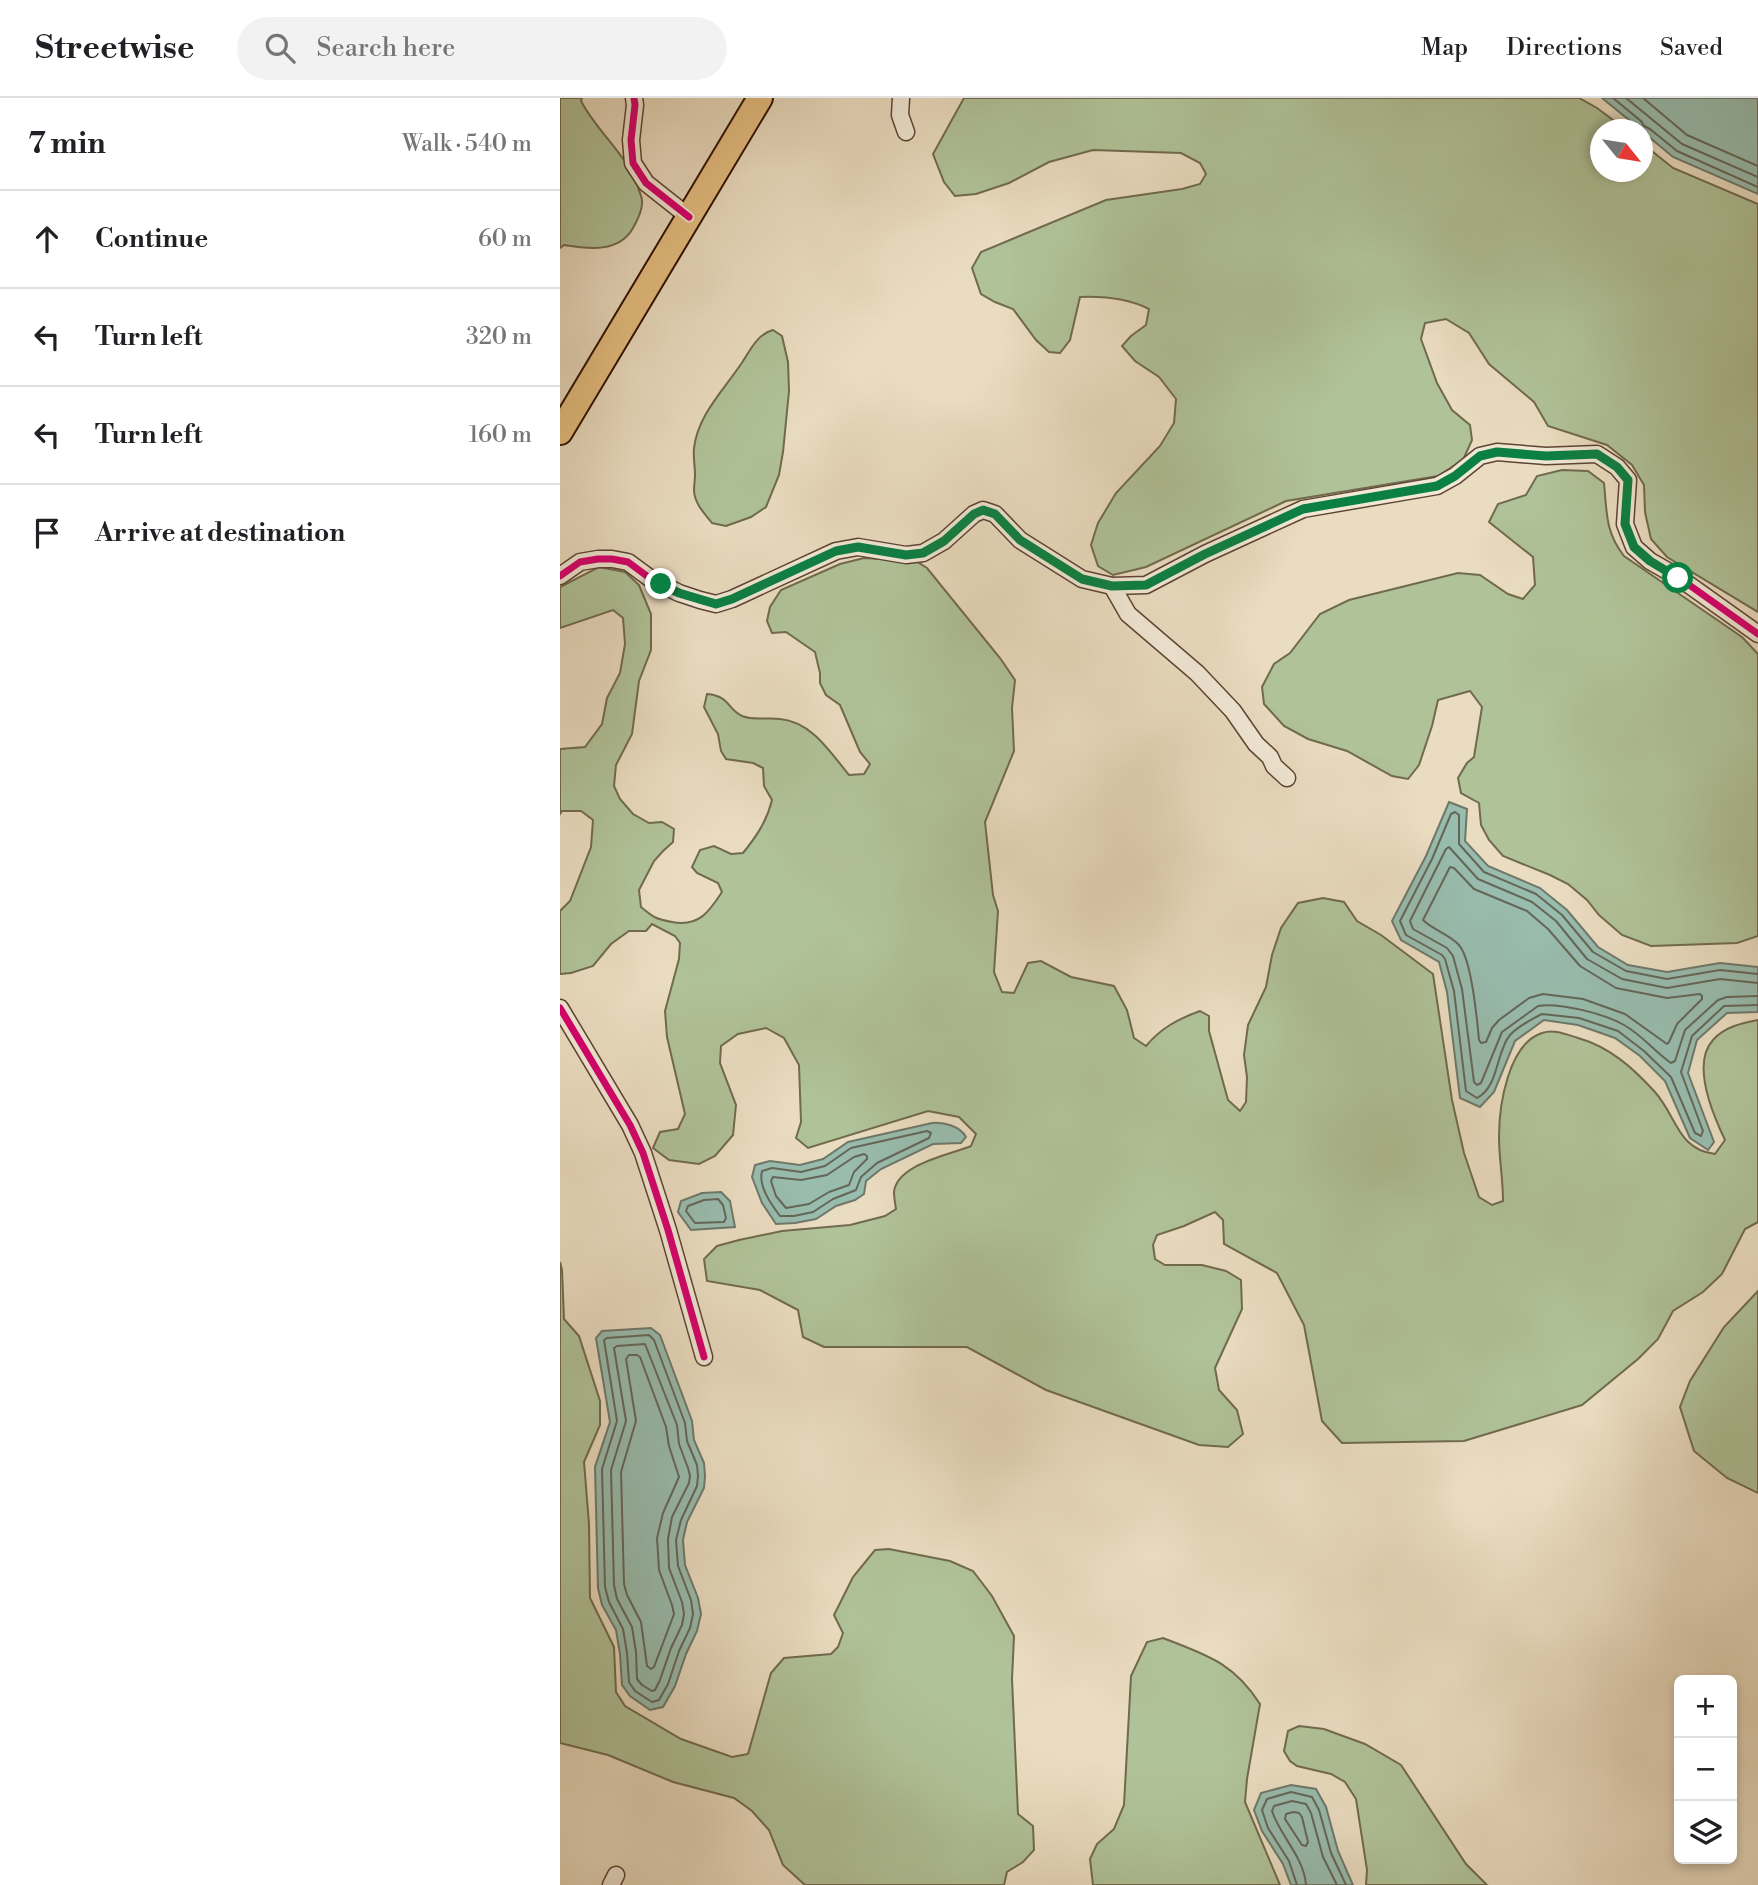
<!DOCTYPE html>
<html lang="en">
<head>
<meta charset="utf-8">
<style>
	:root { --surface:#fff; --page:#f2f2f2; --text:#202124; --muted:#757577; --line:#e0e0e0 }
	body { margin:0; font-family:"Libre Bodoni",serif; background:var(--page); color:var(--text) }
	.controls { position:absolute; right:21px; bottom:21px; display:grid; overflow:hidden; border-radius:10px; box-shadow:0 4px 10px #0003 }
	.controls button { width:63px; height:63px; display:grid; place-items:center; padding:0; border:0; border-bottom:2px solid var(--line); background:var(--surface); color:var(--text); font:35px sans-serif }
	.compass { position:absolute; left:1030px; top:21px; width:63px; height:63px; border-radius:50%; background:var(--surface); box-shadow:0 4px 10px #0003; rotate:120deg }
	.stop { position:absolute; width:21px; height:21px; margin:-16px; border:5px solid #0b8043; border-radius:50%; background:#fff }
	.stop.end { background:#0b8043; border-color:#fff; box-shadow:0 2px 7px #0008 }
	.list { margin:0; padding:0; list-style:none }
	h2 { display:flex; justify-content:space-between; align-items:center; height:91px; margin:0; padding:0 28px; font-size:30px }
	h2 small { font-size:23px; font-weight:400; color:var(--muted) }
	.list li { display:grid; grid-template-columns:46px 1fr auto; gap:21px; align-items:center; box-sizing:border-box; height:98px; padding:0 28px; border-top:2px solid var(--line) }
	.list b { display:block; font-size:26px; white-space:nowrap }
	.list em { font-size:23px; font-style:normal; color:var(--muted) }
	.icon { flex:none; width:38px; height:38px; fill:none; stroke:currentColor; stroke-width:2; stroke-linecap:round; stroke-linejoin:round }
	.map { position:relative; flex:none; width:1198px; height:1787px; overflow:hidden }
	header { display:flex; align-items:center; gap:42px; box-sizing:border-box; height:98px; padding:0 35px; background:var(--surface); border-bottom:2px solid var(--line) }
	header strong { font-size:33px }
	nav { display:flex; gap:38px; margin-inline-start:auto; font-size:24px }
	.search { width:490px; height:63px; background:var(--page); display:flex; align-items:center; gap:18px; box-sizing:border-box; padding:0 24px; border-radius:38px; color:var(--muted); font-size:26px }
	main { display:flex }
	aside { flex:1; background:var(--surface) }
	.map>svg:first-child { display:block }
	.green { fill:#b0c298; stroke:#706a4e; stroke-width:2 }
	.water { fill:#98bcae; stroke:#6e786a; stroke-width:2 }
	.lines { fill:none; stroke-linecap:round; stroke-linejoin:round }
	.shore { stroke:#646658; stroke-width:2 }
	.street-casing { stroke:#5e4432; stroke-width:19 }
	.primary-casing { stroke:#301103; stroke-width:28 }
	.street { stroke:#f1e8d6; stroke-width:16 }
	.primary { stroke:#e5be80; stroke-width:24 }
	.cycleway-casing { stroke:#f1e8d6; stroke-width:11 }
	.cycleway { stroke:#d6006c; stroke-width:7 }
	.route { stroke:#0b8043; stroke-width:9 }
</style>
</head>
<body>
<header>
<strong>Streetwise</strong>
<div class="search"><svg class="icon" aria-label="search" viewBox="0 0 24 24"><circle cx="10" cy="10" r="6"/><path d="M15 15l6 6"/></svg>Search here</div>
<nav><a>Map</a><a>Directions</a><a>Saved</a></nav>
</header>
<main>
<aside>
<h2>7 min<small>Walk · 540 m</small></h2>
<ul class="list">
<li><svg class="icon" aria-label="ahead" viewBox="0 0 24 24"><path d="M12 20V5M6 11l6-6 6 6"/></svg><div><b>Continue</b></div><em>60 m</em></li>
<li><svg class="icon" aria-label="left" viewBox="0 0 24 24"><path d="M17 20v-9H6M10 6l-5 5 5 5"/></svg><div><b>Turn left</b></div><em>320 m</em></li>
<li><svg class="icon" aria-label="left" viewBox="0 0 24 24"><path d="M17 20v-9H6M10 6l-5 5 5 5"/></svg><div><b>Turn left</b></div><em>160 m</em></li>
<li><svg class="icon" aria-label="arrive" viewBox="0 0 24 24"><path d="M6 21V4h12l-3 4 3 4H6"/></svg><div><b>Arrive at destination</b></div></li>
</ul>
</aside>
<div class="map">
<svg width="1198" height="1787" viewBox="0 0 1198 1787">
	<rect width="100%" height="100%" fill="#eadcc0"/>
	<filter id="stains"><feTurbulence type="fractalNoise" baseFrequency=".00286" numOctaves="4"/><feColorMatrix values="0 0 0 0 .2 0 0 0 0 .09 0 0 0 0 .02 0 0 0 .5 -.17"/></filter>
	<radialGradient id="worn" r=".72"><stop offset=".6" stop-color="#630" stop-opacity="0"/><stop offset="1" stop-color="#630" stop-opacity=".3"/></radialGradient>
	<g class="green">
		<path d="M 0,0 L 22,0 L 21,3 C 37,34 66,55 78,89 C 79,94 83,100 82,105 C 82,113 77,123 73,130 C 59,155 29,151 4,147 L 0,150 Z"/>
		<path d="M 404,0 L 1019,0 L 1037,10 L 1065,31 L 1040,32 L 1040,74 L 1082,74 L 1083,46 L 1113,70 L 1198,106 L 1198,514 L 1107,459 L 1091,441 L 1085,414 L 1084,387 L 1072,367 L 1047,347 L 988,328 L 974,304 L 929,266 L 909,235 L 886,221 L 865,225 L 861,241 L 877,285 L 892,312 L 910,327 L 912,342 L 903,362 L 878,378 L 726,403 L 586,469 L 553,477 L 538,468 L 531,447 L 538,425 L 556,395 L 600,348 L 614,325 L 616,301 L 599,279 L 575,263 L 562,248 L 571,238 L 586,227 L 589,211 C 567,200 544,198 520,199 L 510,242 L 500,255 L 489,254 L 476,242 L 453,211 L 435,204 L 421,196 L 412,170 L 421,154 L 546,102 L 622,91 L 640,86 L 646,76 L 640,65 L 621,55 L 533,52 L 489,64 L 449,85 L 416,96 L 395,98 L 384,84 L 373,56 Z"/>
		<path d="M 213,232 L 222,238 L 228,264 L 229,293 L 223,354 L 219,377 L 206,409 L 191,419 L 166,428 L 152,425 C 144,415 135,406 134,393 C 134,387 135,382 135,377 C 135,368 133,359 134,350 C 138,317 163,293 181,266 C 190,253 197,236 213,232 Z"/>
		<path d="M 1002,372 L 1028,373 L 1044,385 C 1047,414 1045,434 1064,458 L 1182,539 L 1198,556 L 1198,838 L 1177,845 L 1091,848 L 1062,837 L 1039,817 L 1027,802 L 1008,786 L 990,777 L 943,758 L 929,742 L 921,727 L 919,705 L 901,695 L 898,680 L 907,665 L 914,659 L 922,609 L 910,593 L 878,602 L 872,628 L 859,667 L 848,681 L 832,678 L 787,653 L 748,641 L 724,628 L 704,606 L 702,589 L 714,566 L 730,555 L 760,516 L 789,502 L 898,475 L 920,477 L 948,496 L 963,501 L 975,487 L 973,459 L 929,424 L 938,406 L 966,397 L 977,378 Z"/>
		<path d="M 304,460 L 356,463 L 367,470 L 440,560 L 455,582 L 452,610 L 454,653 L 425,724 L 433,797 L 438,813 L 434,874 L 442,894 L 454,895 L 468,865 L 481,863 L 511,879 L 554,888 L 567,912 L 574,940 L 586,948 C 601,930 618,921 640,913 L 649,918 L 649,933 L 668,1002 L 680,1013 L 686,1004 L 687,979 L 684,957 L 688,927 L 706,889 L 712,857 L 721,830 L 738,805 L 763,800 L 784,804 L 797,823 L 821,837 L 873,876 L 892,1002 L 904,1055 L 919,1099 L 932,1107 L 943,1103 C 943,1081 939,1060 939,1039 C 939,1008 948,946 982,935 C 994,931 1005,936 1018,940 C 1050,949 1073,970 1095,994 C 1117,1019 1118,1052 1155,1056 L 1165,1042 C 1153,1017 1131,966 1153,942 C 1164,929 1182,925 1198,922 L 1198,1124 L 1185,1131 L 1162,1176 L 1143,1194 L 1113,1213 L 1098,1241 L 1078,1261 L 1022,1307 L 904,1343 L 782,1345 L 762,1323 L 744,1227 L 717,1175 L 664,1146 L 663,1122 L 655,1114 L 624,1128 L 597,1137 L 593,1147 L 595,1161 L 605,1167 L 642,1167 L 666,1173 L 681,1182 L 682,1211 L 655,1270 L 659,1292 L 677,1312 L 683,1336 L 668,1349 L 639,1347 L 486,1292 L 407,1249 L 264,1249 L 243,1239 L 238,1212 L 200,1192 L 147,1183 L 144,1161 L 157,1148 L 179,1142 L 222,1133 L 290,1127 L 325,1118 L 336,1111 C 335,1105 334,1099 334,1094 C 337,1066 390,1057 411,1048 L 416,1036 L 399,1019 L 368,1013 L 248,1050 L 236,1040 L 241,1024 L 239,967 L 224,940 L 206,930 L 178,936 L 161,948 L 160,965 L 176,1007 L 173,1037 L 155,1058 L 139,1066 L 109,1062 L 93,1050 L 100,1034 L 118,1031 L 125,1016 L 107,939 L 105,913 L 119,861 L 120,845 L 115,838 L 92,826 L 86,833 L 69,833 L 51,846 L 33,868 L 11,875 L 0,876 L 0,813 L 10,803 L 31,749 L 33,722 L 21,713 L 2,713 L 0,716 L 0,651 L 25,649 L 42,626 L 47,600 L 60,575 L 65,546 L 63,520 L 53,512 L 0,530 L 0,489 L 39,469 L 65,474 L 79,487 L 91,516 L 91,552 L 79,583 L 72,636 L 56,667 L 54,688 L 60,701 L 73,716 L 89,725 L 102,724 L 114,731 L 113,744 L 103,753 L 94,763 L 79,792 L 81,809 C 94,820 96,821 112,824 C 139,829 149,814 162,794 L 158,785 L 137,775 L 132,769 L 140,752 L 154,748 L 171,756 L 183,755 C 196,739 207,723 212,702 L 204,688 L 203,670 L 193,665 L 166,661 L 161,653 L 158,636 L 144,609 L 147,596 C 170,598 167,611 182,618 C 195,623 206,619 220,621 C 252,624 270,654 289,677 L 304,676 L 310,666 L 300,654 L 280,607 L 266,597 L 260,585 L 260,575 L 255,554 L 226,534 L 212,535 L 207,523 L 210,509 L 221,492 L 280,466 Z"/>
		<polygon points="0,1164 2,1172 4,1221 19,1238 40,1303 40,1327 24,1364 29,1426 30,1500 54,1549 56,1594 65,1608 121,1641 172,1659 188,1656 211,1575 224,1560 271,1556 278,1549 283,1535 274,1517 293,1479 315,1452 329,1451 390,1463 413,1473 432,1498 454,1538 452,1581 458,1716 473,1728 474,1752 463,1764 447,1774 444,1787 245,1787 223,1767 209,1732 192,1713 174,1700 113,1684 48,1657 0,1645"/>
		<polygon points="1198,1193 1198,1395 1167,1380 1134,1353 1120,1309 1130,1283 1164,1229"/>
		<path d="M 603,1540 C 646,1557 673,1564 700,1606 L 687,1681 L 685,1704 L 720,1787 L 533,1787 L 530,1761 L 537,1746 L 554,1731 L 564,1707 L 571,1578 L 587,1544 Z"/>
		<polygon points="739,1628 764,1631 805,1646 841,1667 906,1766 927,1787 806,1787 807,1772 796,1701 785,1684 771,1676 737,1668 730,1663 724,1653 728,1633"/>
	</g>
	<g class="water">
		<polygon points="1042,0 1198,0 1198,96 1113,59 1083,34 1082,32 1080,31"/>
		<polygon points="889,704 907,711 905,743 928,768 980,790 1007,812 1038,849 1068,867 1107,874 1160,865 1198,869 1198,914 1167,915 1137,942 1128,975 1154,1044 1148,1052 1130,1040 1105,983 1080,958 1055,940 1018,927 984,922 955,943 934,994 920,1009 900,1000 887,894 879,864 841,842 832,823 866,758"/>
		<path d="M 372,1025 C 384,1024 400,1028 406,1039 L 401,1045 L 373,1046 L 321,1071 L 306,1083 L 304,1096 L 295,1102 L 276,1108 L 256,1121 L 235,1125 L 216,1126 L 202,1105 L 192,1079 L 195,1067 L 210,1063 L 240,1067 L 263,1061 L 288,1044 Z"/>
		<polygon points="161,1094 170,1103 175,1129 131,1132 118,1114 121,1103 142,1095"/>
		<polygon points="91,1230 100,1237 132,1323 134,1342 144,1365 145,1378 144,1390 127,1424 123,1442 125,1467 138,1500 141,1516 137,1533 126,1556 115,1588 103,1609 90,1612 70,1598 62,1587 60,1556 56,1532 42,1507 38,1490 35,1369 50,1324 36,1240 42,1233"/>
		<polygon points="731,1687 756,1691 766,1709 778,1753 793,1787 731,1787 723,1766 702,1733 694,1712 701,1695"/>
	</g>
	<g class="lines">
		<g class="shore">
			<polyline points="1053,0 1081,23 1084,28 1090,31 1117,53 1198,89"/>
			<polyline points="1066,0 1122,46 1198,79"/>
			<polyline points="1083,0 1127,37 1198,68"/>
			<path d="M 890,769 L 894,770 L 914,791 L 967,813 L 988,831 L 1020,868 L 1056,890 L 1107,900 L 1140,896 L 1142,898 L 1142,901 L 1117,926 L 1109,944 L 1107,946 L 1065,916 L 1023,901 L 983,896 L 969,900 L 939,922 L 932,930 L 926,944 L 921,945 L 919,942 C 917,920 912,862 899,847 C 889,836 873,832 863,822 Z"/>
			<path d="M 1198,876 L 1160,872 L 1107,881 L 1066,873 L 1033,854 L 1002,817 L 976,796 L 924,774 L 899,746 L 899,717 L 895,714 L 891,716 L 872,761 L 840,823 L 846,837 L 882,857 L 885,861 L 894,893 L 906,993 L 917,1000 C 939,989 936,953 950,937 C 957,929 972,921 982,916 L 1019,920 L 1058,933 L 1084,953 L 1111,979 L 1135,1035 L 1141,1038 L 1143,1033 L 1121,974 L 1132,938 L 1164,908 L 1198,907"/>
			<path d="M 1198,885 L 1160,881 L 1107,890 L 1062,881 L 1027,861 L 996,823 L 972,804 L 918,781 L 889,749 L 886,751 L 850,823 L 853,831 L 887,850 L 893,858 L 902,891 L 914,984 L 917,987 L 921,985 L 942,934 L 978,908 C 999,904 1045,916 1064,927 C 1082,937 1095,954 1111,965 L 1115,963 L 1125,932 L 1158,902 L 1167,899 L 1198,898"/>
			<path d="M 367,1033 L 371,1035 L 369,1040 L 317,1065 L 301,1079 L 296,1092 L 273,1101 L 253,1114 L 234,1118 L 220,1118 C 211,1106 198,1088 202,1073 L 212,1070 L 241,1074 L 265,1068 L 291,1050 Z"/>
			<polygon points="304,1056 307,1058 307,1061 294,1074 289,1087 269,1094 249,1106 226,1110 216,1098 211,1083 213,1079 241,1082 267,1077 294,1059"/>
			<polygon points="158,1101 163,1107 166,1120 164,1124 135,1125 126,1113 128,1108 144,1102"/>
			<polygon points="89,1237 94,1242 125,1325 127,1343 137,1367 138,1378 137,1388 121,1422 116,1442 118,1468 131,1502 133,1516 130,1530 119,1553 108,1586 99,1602 92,1604 75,1593 69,1584 67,1555 63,1531 49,1504 45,1489 42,1371 57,1323 44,1242 47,1240"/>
			<polygon points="85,1246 117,1327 119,1346 128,1370 130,1378 129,1385 112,1419 108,1441 109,1470 122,1504 124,1516 122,1527 111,1550 100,1582 95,1592 92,1593 82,1587 77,1581 76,1554 72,1529 57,1501 54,1487 51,1372 66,1323 54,1250 57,1248"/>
			<polygon points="69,1257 77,1257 80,1259 106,1329 109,1348 119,1379 103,1415 97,1440 99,1472 112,1507 114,1516 94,1569 91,1571 87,1568 81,1524 67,1497 64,1486 61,1374 76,1323 66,1261"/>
			<polygon points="733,1714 739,1715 742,1719 748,1744 746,1748 742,1747 725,1721 726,1716"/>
			<polyline points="737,1787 729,1763 708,1730 702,1712 707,1701 731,1694 752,1699 759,1712 771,1755 786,1787"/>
			<path d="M 746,1787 C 744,1759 720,1738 712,1713 L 714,1708 L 732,1703 L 746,1706 L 751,1715 L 763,1759 L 777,1787"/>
		</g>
		<defs>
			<g id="street">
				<polyline points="74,0 75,7 71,42 73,65 86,85 129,119"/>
				<polyline points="341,0 340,17 346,34"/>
				<polyline points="0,478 20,464 38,461 52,461 68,464 91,481 119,495 140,502 156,506 172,501 276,453 298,449 346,457 363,455 384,443 414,416 423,412 435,416 460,442 522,481 552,488 586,487 645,456 743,411 877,388 895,378 920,358 937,354 986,358 1037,356 1057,369 1068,382 1065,426 1074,449 1090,463 1118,479 1198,536"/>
				<polyline points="552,488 568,516 637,575 673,613 696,646 710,659 714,668 727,680"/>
				<polyline points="0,910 70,1027 83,1055 108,1132 144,1259"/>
				<polyline points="51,1787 56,1777"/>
			</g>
			<polyline id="primary" points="0,334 200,0"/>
		</defs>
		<use href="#street" class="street-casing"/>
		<use href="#primary" class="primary-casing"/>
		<use href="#street" class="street"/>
		<use href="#primary" class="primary"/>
		<defs>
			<g id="cycleway">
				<polyline points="74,0 75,7 71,42 73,65 86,85 129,119"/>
				<polyline points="0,478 20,464 38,461 52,461 68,464 91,481 119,495 140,502 156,506 172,501 276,453 298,449 346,457 363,455 384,443 414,416 423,412 435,416 460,442 522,481 552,488 586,487 645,456 743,411 877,388 895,378 920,358 937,354 986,358 1037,356 1057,369 1068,382 1065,426 1074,449 1090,463 1118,479 1198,536"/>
				<polyline points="0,910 70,1027 83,1055 108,1132 144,1259"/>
			</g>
		</defs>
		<use href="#cycleway" class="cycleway-casing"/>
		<use href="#cycleway" class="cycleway"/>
	</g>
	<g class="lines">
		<polyline class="route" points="101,486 119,495 156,506 172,501 276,453 298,449 346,457 363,455 384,443 414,416 423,412 435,416 460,442 522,481 552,488 586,487 645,456 743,411 877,388 895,378 920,358 937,354 986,358 1037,356 1057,369 1068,382 1065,426 1074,449 1090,463 1118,480"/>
	</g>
	<rect width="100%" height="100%" filter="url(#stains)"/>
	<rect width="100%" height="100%" fill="url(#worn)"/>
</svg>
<div class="controls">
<button>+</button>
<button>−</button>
<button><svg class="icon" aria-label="layers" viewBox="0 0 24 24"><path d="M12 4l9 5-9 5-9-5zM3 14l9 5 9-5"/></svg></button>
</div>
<svg class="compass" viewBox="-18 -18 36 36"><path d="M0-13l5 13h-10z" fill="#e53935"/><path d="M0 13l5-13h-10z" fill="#757577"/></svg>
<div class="stop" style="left:1118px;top:480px"></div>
<div class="stop end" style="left:101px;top:486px"></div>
</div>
</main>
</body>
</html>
